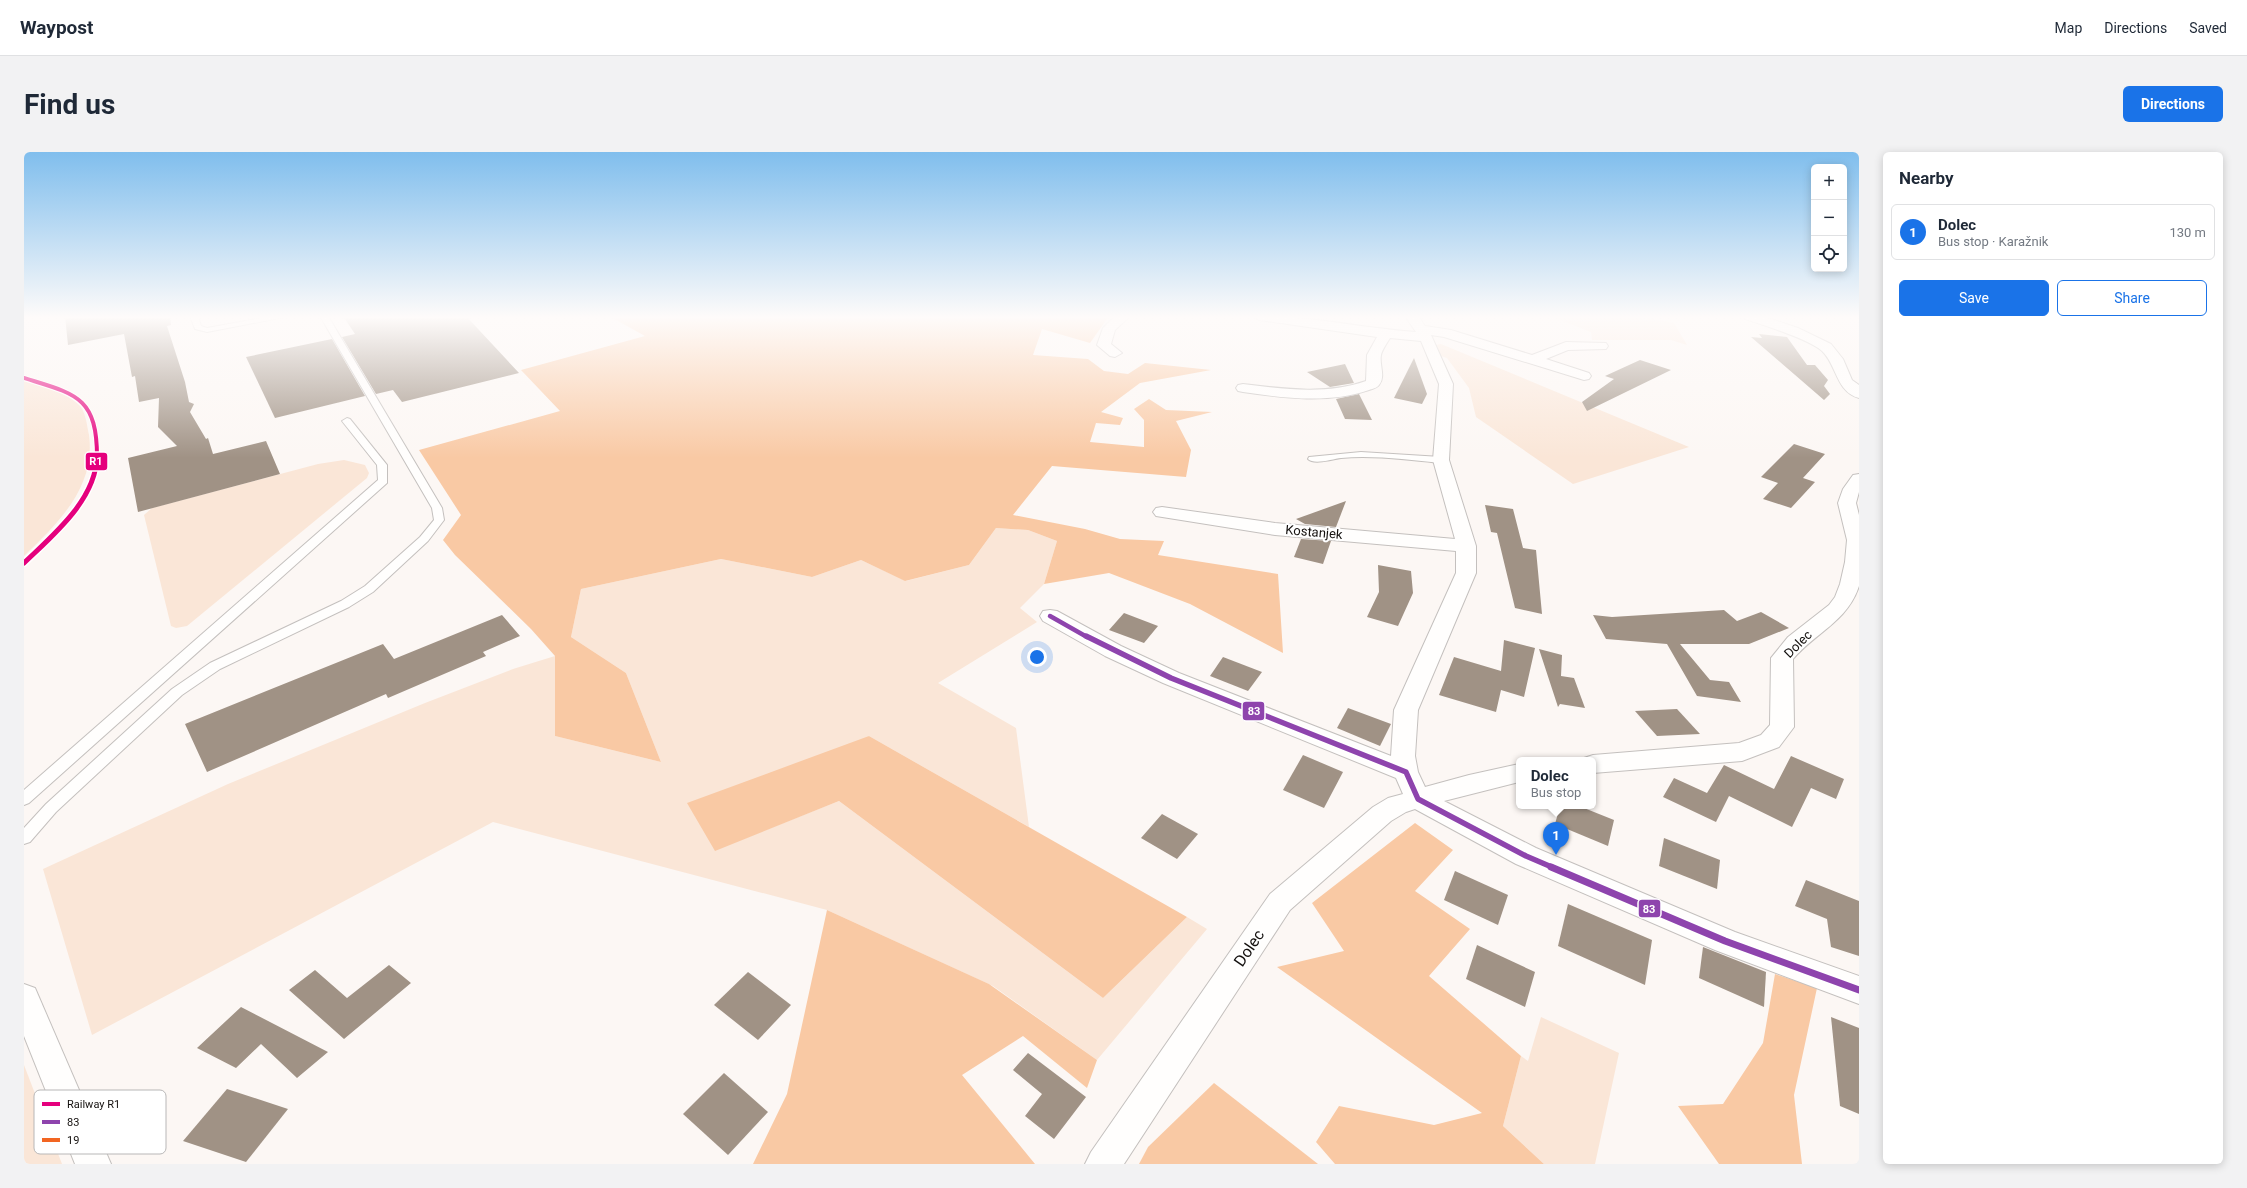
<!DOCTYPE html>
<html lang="en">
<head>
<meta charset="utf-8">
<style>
	:root { --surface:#fff; --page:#f2f2f3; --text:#1f2937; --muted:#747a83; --line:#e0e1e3; --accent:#1a73e8 }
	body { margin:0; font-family:Roboto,sans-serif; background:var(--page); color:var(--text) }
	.controls { position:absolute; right:12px; top:12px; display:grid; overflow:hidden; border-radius:6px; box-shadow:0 2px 10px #0003 }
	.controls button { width:36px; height:36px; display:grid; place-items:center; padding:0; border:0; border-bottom:1px solid var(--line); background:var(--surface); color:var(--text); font:20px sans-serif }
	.you { position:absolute; left:1013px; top:505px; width:14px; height:14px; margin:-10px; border:3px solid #fff; border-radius:50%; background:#1a73e8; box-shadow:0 0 0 6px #1a73e833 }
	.badge { display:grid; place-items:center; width:26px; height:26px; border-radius:50%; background:var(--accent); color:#fff; font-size:13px; font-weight:700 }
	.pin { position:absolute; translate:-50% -33px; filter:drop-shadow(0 1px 2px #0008) }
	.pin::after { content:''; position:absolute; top:21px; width:14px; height:12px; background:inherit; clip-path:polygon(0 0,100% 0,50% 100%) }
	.popup { position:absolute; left:1492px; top:605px; width:80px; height:52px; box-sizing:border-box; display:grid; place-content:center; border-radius:6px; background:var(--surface); filter:drop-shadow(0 1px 3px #0005); font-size:13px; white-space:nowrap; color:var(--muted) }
	.popup b { font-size:15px; color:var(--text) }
	.popup::after { content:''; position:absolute; left:50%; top:100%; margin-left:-8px; border:8px solid transparent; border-top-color:var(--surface) }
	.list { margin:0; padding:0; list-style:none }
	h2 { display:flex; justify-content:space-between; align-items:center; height:52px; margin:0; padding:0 16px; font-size:17px }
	h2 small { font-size:13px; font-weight:400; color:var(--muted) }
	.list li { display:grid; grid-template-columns:26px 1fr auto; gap:12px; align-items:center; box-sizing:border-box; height:56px; margin:0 8px 8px; padding:0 8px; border:1px solid var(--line); border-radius:6px }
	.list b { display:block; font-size:15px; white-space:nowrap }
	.list p { margin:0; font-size:13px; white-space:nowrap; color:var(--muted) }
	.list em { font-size:13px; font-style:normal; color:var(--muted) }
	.actions { display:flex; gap:8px; padding:12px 16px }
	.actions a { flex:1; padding:9px 0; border:1px solid var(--accent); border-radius:6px; text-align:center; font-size:14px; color:var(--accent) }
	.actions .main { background:var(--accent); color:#fff }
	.icon { flex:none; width:22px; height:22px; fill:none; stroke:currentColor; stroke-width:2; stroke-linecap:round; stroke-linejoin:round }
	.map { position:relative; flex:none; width:1835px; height:1012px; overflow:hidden; border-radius:6px }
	header { display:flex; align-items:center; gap:24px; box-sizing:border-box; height:56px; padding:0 20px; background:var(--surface); border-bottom:1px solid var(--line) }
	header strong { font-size:19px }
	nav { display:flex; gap:22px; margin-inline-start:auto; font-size:14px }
	.intro { display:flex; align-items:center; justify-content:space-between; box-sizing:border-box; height:96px; padding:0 24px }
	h1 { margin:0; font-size:28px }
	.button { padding:10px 18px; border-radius:6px; background:var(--accent); color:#fff; font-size:14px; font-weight:700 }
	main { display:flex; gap:24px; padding:0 24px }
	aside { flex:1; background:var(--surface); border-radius:6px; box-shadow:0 2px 10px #0003 }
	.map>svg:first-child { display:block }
	.green { fill:#fae6d7 }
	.forest { fill:#f9c9a4 }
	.building { fill:#a09285 }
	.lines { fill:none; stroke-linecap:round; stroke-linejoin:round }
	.service-casing { stroke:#c4c0be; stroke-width:2 }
	.minor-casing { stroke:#c4c0be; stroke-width:2 }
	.service { fill:#fffefd; fill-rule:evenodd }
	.minor { fill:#fffefd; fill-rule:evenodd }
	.bus-1-far2-casing { stroke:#fff; stroke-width:7 }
	.bus-1-far1-casing { stroke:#fff; stroke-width:8 }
	.bus-1-casing { stroke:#fff; stroke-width:10 }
	.bus-1-far2 { stroke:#8e44ad; stroke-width:4.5 }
	.bus-1-far1 { stroke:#8e44ad; stroke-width:5.5 }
	.bus-1 { stroke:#8e44ad; stroke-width:7 }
	.rail-1-far1-casing { stroke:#fff; stroke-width:6 }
	.rail-1-casing { stroke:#fff; stroke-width:8 }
	.rail-1-far1 { stroke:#e5007d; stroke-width:4 }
	.rail-1 { stroke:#e5007d; stroke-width:5 }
	.labels { text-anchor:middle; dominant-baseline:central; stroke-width:4; stroke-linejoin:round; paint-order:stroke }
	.street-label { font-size:13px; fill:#14100e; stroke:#fff }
	.near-street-label { font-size:16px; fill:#14100e; stroke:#fff }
	.key { fill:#fff; stroke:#b8b7b7; stroke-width:1 }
	.key-label { font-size:11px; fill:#14100e }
	.line-badge { stroke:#fff; stroke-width:1.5 }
	.badge-label { font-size:11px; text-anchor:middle; font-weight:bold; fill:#fff }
</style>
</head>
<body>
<header>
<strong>Waypost</strong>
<nav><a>Map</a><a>Directions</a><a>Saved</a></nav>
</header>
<div class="intro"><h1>Find us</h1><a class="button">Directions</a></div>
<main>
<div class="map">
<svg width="1835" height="1012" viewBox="0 0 1835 1012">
	<rect width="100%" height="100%" fill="#fcf7f4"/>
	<g class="green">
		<polygon points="1526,164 1621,164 1620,169 1625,166 1650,171 1663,193 1647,188 1568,188 1567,180"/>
		<polygon points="1417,192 1665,295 1549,332 1452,265 1445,236 1423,206 1417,204 1412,193"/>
		<path d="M 0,229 C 17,235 43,240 56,254 C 62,261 63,274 65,283 C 72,335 34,371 0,404 Z"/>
		<polygon points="320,308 341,313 345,321 343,326 163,474 152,476 147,474 120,363 128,356 294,312"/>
		<polygon points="972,376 1004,378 1033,389 1020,432 996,456 1013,470 914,531 992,576 1005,675 845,584 691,698 815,649 1079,846 1163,765 1183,777 1073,908 969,834 803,758 469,670 68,883 19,717 204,632 401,551 489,517 531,504 531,584 637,610 602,521 547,485 557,437 697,407 788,425 837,408 882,429 945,413"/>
		<polygon points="1517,865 1595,901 1571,1012 1520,1012 1479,974 1497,904 1504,909"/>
		<polygon points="0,913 38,1012 0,1012"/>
	</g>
	<g class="forest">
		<polygon points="585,164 1090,164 1083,167 1066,191 1018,177 1009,203 1064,207 1080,219 1104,222 1121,211 1187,218 1116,231 1077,260 1099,266 1096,273 1072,271 1066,290 1120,295 1120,268 1110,257 1125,247 1142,258 1188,260 1152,269 1167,298 1162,325 1028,314 989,363 1061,377 1096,387 1140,389 1134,403 1254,422 1259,501 1166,452 1085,421 1020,432 1033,389 1004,378 972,376 945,413 881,429 837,408 788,425 697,407 557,437 547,485 602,521 637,610 531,584 531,504 507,477 431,403 419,388 437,363 395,298 536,259 497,218 621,184"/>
		<polygon points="845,584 1163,765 1079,846 815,649 691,699 663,651"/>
		<polygon points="1391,671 1429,698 1391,739 1446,777 1405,824 1497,904 1479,974 1520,1012 1311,1012 1292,990 1315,954 1410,973 1458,961 1253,815 1320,799 1288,751"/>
		<polygon points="803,758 965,832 1073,908 1063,936 999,884 938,923 1011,1012 729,1012 763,942"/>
		<polygon points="1751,822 1793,836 1770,943 1778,1012 1695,1012 1654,954 1699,952 1739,891"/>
		<polygon points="1190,931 1294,1012 1115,1012 1124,995"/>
	</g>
	<g class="building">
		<polygon points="41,164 146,164 147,173 143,174 161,230 165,250 170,252 166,260 182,287 184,286 189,302 242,289 256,322 114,360 104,306 153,294 134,275 135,246 115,250 111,224 108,225 100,182 44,193"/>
		<polygon points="319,164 442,164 495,221 378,250 369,238 352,242 318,185 331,182"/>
		<polygon points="1735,182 1763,185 1783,213 1791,213 1804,228 1800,234 1806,242 1800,248 1727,185 1738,186"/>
		<polygon points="308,187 341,244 251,266 222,205"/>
		<polygon points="1390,206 1403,242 1398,252 1370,246"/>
		<polygon points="1616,208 1647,218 1563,259 1558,250 1590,227 1581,224"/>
		<polygon points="1321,212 1330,231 1306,235 1283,220"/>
		<polygon points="1335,242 1348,268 1321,267 1312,247"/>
		<polygon points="1770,292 1801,302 1779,326 1791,330 1767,356 1739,347 1754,331 1737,325"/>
		<polygon points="1322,349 1312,375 1281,372 1272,367"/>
		<polygon points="1461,353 1489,357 1499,396 1512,398 1518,462 1491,456 1473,381 1467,380"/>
		<polygon points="1277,387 1307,389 1299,412 1270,405"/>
		<polygon points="1354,413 1387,419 1389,441 1374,474 1343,465 1355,440"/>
		<polygon points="1700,458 1713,469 1737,460 1765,476 1725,492 1656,492 1686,528 1705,530 1717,550 1673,544 1643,492 1582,487 1569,463 1588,465"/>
		<polygon points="1100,461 1134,474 1120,491 1085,478"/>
		<polygon points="478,463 496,484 459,500 462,504 364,546 362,542 183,620 161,572 359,492 370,507"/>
		<polygon points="1480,488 1511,496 1500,545 1477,538 1472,560 1415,543 1430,505 1477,519"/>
		<polygon points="1515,497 1538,503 1537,524 1550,526 1561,556 1536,552 1534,555"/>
		<polygon points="1199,505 1238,520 1224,539 1186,524"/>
		<polygon points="1324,556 1367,572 1356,594 1313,576"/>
		<polygon points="1653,557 1676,582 1633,584 1611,559"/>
		<polygon points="1279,603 1319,620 1300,656 1259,638"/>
		<polygon points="1767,604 1820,627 1812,647 1787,636 1768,675 1705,644 1692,670 1639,645 1650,626 1683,641 1700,613 1750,637"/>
		<polygon points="1536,654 1555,654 1590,668 1584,694 1531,672"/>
		<polygon points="1138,662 1174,682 1153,707 1117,686"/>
		<polygon points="1640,686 1696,708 1693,737 1635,714"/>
		<polygon points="1431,719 1484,743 1474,773 1420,748"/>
		<polygon points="1782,728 1835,749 1835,804 1807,795 1803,767 1771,754"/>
		<polygon points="1544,752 1628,788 1621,833 1534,794"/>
		<polygon points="1453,793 1511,820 1501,855 1442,827"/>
		<polygon points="1679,795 1742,820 1740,855 1675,826"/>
		<polygon points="365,813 387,831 320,887 265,838 291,818 323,846"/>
		<polygon points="724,820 767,853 734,888 690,853"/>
		<polygon points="217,855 304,900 273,926 237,892 212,916 173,896"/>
		<polygon points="1807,865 1835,876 1835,962 1816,954"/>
		<polygon points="1004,901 1062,945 1030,987 1001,964 1018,942 989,918"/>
		<polygon points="700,921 744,960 704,1003 659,962"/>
		<polygon points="203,937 264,957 222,1010 159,989"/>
	</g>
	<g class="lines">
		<defs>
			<g id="service">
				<polygon points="166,164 174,164 177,174 183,176 249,164 266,164 183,180 171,177"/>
				<polygon points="296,164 304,164 418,356 420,368 404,389 349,440 325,455 196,517 158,543 32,660 6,690 0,692 0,676 22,652 148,537 186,511 317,449 341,434 396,385 410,368 408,356"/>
				<polygon points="323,266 326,267 363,313 363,331 5,651 0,653 0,638 354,328 353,313 318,269"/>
				<path d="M 1337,300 L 1417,305 L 1422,308 L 1417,311 C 1384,308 1350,303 1317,306 C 1309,307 1290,313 1284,307 L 1285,305 Z"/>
			</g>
			<g id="minor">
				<polygon points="1091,164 1106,164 1091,178 1087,192 1098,201 1091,205 1086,204 1073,193 1079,176"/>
				<path d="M 1228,164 C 1283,163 1337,176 1392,180 L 1381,164 L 1394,164 L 1401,174 L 1427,178 L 1508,203 L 1542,190 L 1582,191 L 1584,194 L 1582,197 L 1544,198 L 1522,207 L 1565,221 L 1567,224 L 1565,227 L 1560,228 L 1420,185 L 1407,183 L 1429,232 L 1425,308 L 1452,394 L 1452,421 L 1394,558 L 1391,604 L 1394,620 L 1401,635 L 1445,623 L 1495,612 L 1495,630 L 1420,649 L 1512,696 L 1711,780 L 1835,824 L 1835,852 L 1691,798 L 1492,712 L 1391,657 L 1382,660 L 1367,669 L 1266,758 L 1100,1012 L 1061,1012 L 1067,1000 L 1246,742 L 1349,655 L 1364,646 L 1379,642 L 1372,626 L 1139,531 L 1081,504 L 1019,469 L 1016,464 L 1019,459 L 1026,458 L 1033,459 L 1097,494 L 1155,521 L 1367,604 L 1370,558 L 1432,421 L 1432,399 L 1251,383 L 1132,364 L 1129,360 L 1132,356 L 1138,355 L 1251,371 L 1431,387 L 1409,308 L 1415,232 L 1397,189 L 1366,186 C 1363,191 1358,198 1357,203 C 1355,213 1362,224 1355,233 C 1353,236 1348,237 1345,238 C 1305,252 1260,246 1219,240 L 1214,239 L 1212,236 L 1214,233 L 1219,232 C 1260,237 1303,243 1342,229 L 1343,203 L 1353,185 L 1235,168 Z"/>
				<path d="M 1720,164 L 1738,164 L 1774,176 L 1807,192 L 1819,207 L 1828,228 L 1835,233 L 1835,246 C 1812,240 1813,213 1798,199 C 1785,187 1739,173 1721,167 Z"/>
				<path d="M 1835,322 L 1835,340 L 1832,351 L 1835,363 L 1835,434 C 1824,469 1791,481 1769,507 L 1770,575 L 1755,595 L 1718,609 L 1569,621 L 1569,608 L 1559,608 L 1560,606 L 1569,603 L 1715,591 L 1737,583 L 1746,573 L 1747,506 L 1764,485 L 1805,453 L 1811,445 L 1816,432 L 1821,410 L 1823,388 L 1814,351 L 1819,337 L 1829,323 Z"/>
				<polygon points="0,832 11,836 87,1012 51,1012 0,884"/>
			</g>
		</defs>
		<use href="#service" class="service-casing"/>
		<use href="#minor" class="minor-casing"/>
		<use href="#service" class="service"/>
		<use href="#minor" class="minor"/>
		<defs>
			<polyline id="bus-1-far2" points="1026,464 1063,485"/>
			<polyline id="bus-1-far1" points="1062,484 1147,526 1382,620 1394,647 1502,704 1530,716"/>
			<polyline id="bus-1" points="1527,715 1701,789 1835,838"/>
		</defs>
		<use href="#bus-1-far2" class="bus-1-far2-casing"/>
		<use href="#bus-1-far1" class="bus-1-far1-casing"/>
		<use href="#bus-1" class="bus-1-casing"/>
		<use href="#bus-1-far2" class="bus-1-far2"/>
		<use href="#bus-1-far1" class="bus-1-far1"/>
		<use href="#bus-1" class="bus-1"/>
		<defs>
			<path id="rail-1-far1" d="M 0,226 C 51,242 73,244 73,305"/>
			<path id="rail-1" d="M 0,411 C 29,383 72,348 73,304"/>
		</defs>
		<use href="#rail-1-far1" class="rail-1-far1-casing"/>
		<use href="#rail-1" class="rail-1-casing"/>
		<use href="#rail-1-far1" class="rail-1-far1"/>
		<use href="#rail-1" class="rail-1"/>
	</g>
	<linearGradient id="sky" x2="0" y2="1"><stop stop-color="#80beed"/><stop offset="0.54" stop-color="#fefbfa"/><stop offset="1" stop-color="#fefbfa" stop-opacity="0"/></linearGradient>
	<rect width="1835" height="306" fill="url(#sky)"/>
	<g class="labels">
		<g class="street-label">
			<text transform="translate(1290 380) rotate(5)">Kostanjek</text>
			<text transform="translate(1774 492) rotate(-45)">Dolec</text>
		</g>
		<g class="near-street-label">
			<text transform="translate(1225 796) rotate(-56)">Dolec</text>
		</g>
	</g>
	<rect x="10" y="938" width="132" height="64" rx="6" class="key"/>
	<rect x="18" y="950" width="18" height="4" fill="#e5007d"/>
	<rect x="18" y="968" width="18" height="4" fill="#8e44ad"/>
	<rect x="18" y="986" width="18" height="4" fill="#f26522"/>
	<g class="key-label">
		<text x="43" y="956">Railway R1</text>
		<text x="43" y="974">83</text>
		<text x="43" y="992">19</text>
	</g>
	<g class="line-badge">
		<rect x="61" y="300" width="23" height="19" rx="4" fill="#e5007d"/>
		<rect x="1218" y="549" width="23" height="20" rx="4" fill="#8e44ad"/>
		<rect x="1614" y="747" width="23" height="19" rx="4" fill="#8e44ad"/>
	</g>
	<g class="badge-label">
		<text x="72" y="313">R1</text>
		<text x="1230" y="563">83</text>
		<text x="1625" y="761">83</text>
	</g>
</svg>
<div class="controls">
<button>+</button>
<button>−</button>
<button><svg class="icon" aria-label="locate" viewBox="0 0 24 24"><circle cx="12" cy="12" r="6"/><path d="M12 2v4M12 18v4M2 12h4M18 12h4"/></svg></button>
</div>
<div class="you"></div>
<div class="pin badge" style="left:1532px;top:703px">1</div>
<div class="popup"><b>Dolec</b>Bus stop</div>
</div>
<aside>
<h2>Nearby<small></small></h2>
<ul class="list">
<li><span class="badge">1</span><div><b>Dolec</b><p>Bus stop · Karažnik</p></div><em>130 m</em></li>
</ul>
<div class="actions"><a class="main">Save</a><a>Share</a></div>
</aside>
</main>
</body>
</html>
